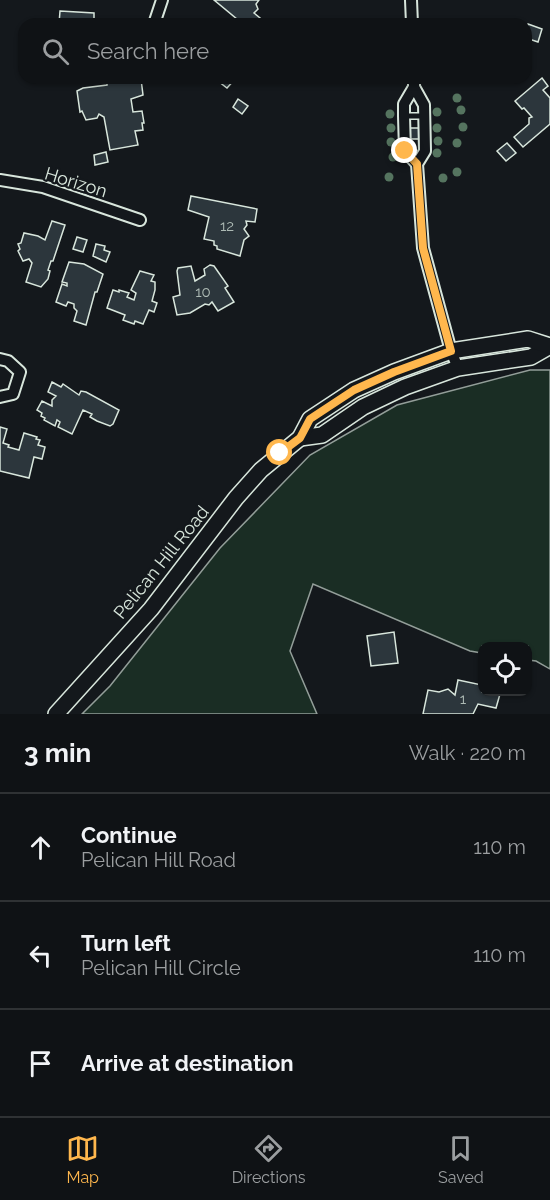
<!DOCTYPE html>
<html lang="en">
<head>
<meta charset="utf-8">
<style>
	:root { --surface:#0f1215; --page:#181b1e; --text:#f1f3f6; --muted:#9b9ea0; --line:#2f3234; --accent:#ffb74d }
	body { margin:0; font-family:Raleway,sans-serif; background:var(--page); color:var(--text) }
	.controls { position:absolute; right:18px; bottom:18px; display:grid; overflow:hidden; border-radius:12px; box-shadow:0 2px 4px #0004 }
	.controls button { width:54px; height:54px; display:grid; place-items:center; padding:0; border:0; border-bottom:2px solid var(--line); background:var(--surface); color:var(--text); font:30px sans-serif }
	.stop { position:absolute; width:18px; height:18px; margin:-14px; border:4px solid #ffb74d; border-radius:50%; background:#fff }
	.stop.end { background:#ffb74d; border-color:#fff; box-shadow:0 2px 6px #0008 }
	.list { margin:0; padding:0; list-style:none }
	h2 { display:flex; justify-content:space-between; align-items:center; height:78px; margin:0; padding:0 24px; font-size:26px }
	h2 small { font-size:20px; font-weight:400; color:var(--muted) }
	.list li { display:grid; grid-template-columns:39px 1fr auto; gap:18px; align-items:center; box-sizing:border-box; height:108px; padding:0 24px; border-top:2px solid var(--line) }
	.list b { display:block; font-size:22px; white-space:nowrap }
	.list p { margin:0; font-size:20px; white-space:nowrap; color:var(--muted) }
	.list em { font-size:20px; font-style:normal; color:var(--muted) }
	.icon { flex:none; width:33px; height:33px; fill:none; stroke:currentColor; stroke-width:2; stroke-linecap:round; stroke-linejoin:round }
	.map { position:relative; flex:none; width:550px; height:714px; overflow:hidden }
	.search { position:absolute; background:var(--surface); box-shadow:0 2px 4px #0004; left:18px; right:18px; top:18px; height:66px; display:flex; align-items:center; gap:15px; box-sizing:border-box; padding:0 21px; border-radius:18px; color:var(--muted); font-size:22px }
	.sheet { height:402px; background:var(--surface) }
	nav { display:flex; justify-content:space-around; align-items:center; box-sizing:border-box; height:84px; border-top:2px solid var(--line); background:var(--surface); font-size:16px; color:var(--muted) }
	nav a { display:grid; justify-items:center; gap:3px }
	nav .on { color:var(--accent) }
	.map>svg:first-child { display:block }
	.green { fill:#1a2d24; stroke:#939e99; stroke-width:1.5 }
	.building { fill:#2c363c; stroke:#d8e6dc; stroke-width:1.5 }
	.lines { fill:none; stroke-linecap:round; stroke-linejoin:round }
	.lane-casing { stroke:#d8e6dc; stroke-width:8 }
	.street-casing { stroke:#d8e6dc; stroke-width:14 }
	.secondary-casing { stroke:#d8e6dc; stroke-width:18 }
	.lane { stroke:#14181c; stroke-width:5 }
	.street { stroke:#14181c; stroke-width:10 }
	.secondary { stroke:#14181c; stroke-width:15 }
	.tree { fill:#55745f }
	.route { stroke:#ffb74d; stroke-width:8 }
	.labels { text-anchor:middle; dominant-baseline:central; stroke-width:4.5; stroke-linejoin:round; paint-order:stroke }
	.number-label { font-size:15px; fill:#adbab4 }
	.street-label { font-size:18px; fill:#d8e6dc; stroke:#14181c }
</style>
</head>
<body>
<div class="map">
<svg width="550" height="714" viewBox="0 0 550 714">
	<rect width="100%" height="100%" fill="#14181c"/>
	<polygon class="green" points="530,370 550,370 550,669 536,661 528,660 528,646 482,646 482,653 470,651 313,584 290,651 317,714 82,714 110,686 220,548 310,455 397,405"/>
	<g class="building">
		<polygon points="214,0 259,0 256,4 258,9 254,13 265,22 263,24 243,24"/>
		<polygon points="60,11 94,13 94,20 96,20 96,24 59,24"/>
		<polygon points="528,24 542,29 538,42 526,38"/>
		<polygon points="107,78 124,78 128,81 141,79 143,95 131,99 133,112 142,111 144,123 142,123 143,130 135,131 138,145 110,150 104,117 99,114 97,118 86,120 82,111 80,112 77,91 83,88 107,85"/>
		<polygon points="214,78 236,78 227,88"/>
		<polygon points="542,78 548,86 543,90 550,98 550,124 523,147 514,137 529,124 529,118 532,117 524,108 522,109 515,101"/>
		<polygon points="238,99 248,106 242,114 233,107"/>
		<rect x="409" y="128" width="11" height="11"/>
		<polygon points="507,143 516,153 506,161 497,151"/>
		<polygon points="106,152 108,162 95,165 94,155"/>
		<polygon points="191,196 257,209 255,222 246,221 247,225 244,229 249,236 244,240 240,256 217,249 217,246 214,245 214,241 204,239 209,217 188,210"/>
		<polygon points="52,221 65,225 53,261 51,261 48,270 50,271 48,279 41,287 26,282 32,263 29,259 23,261 18,251 20,249 18,244 21,243 24,233 38,236 45,240"/>
		<polygon points="77,237 87,240 83,252 73,249"/>
		<polygon points="96,244 105,246 104,250 110,252 106,262 93,256"/>
		<polygon points="69,262 84,264 103,274 97,292 95,292 86,325 74,321 77,311 74,308 74,304 68,302 66,306 56,302 62,284 67,286 67,283 62,282"/>
		<polygon points="210,265 214,266 228,286 225,288 234,302 218,311 212,302 209,305 205,304 190,313 177,315 173,297 180,295 177,271 178,268 191,266 195,281 205,275 204,269"/>
		<polygon points="140,271 154,275 151,281 155,282 155,290 152,301 157,303 154,312 149,310 143,324 135,321 134,324 123,320 125,315 107,308 113,290 119,292 119,290 129,293 127,297 134,300 136,293 131,290"/>
		<polygon points="52,382 61,387 63,384 79,395 81,391 86,392 119,410 113,424 110,426 97,421 90,417 92,414 83,410 72,434 58,427 60,422 57,420 55,426 44,420 45,418 41,416 42,413 37,410 42,401 52,406 52,400 56,396 48,392"/>
		<polygon points="0,427 7,429 3,443 9,445 8,447 19,450 24,433 37,437 36,439 40,440 38,445 45,447 42,459 34,457 29,478 0,471"/>
		<polygon points="394,632 398,663 371,666 367,636"/>
		<polygon points="458,680 482,685 482,692 499,692 500,694 496,708 478,704 473,714 423,714 428,690 439,692 448,689 455,695"/>
	</g>
	<g class="lines">
		<defs>
			<polyline id="lane" points="405,116 424,116"/>
			<g id="street">
				<polyline points="411,0 412,24"/>
				<polyline points="154,24 162,0"/>
				<polyline points="414,78 414,87 404,104 404,116 405,151 417,164"/>
				<polyline points="414,87 424,105 425,151 417,164 423,248 451,351 458,368"/>
				<polyline points="0,180 43,187 140,220"/>
				<polyline points="0,359 8,361 20,372 13,394 0,397"/>
			</g>
			<g id="secondary">
				<polyline points="300,438 322,435 363,407 405,387 458,368 531,357 550,346"/>
				<polyline points="56,714 151,609 236,498 261,470 300,438 310,419 354,390 394,372 451,351 528,339 550,346"/>
			</g>
		</defs>
		<use href="#lane" class="lane-casing"/>
		<use href="#street" class="street-casing"/>
		<use href="#secondary" class="secondary-casing"/>
		<use href="#lane" class="lane"/>
		<use href="#street" class="street"/>
		<use href="#secondary" class="secondary"/>
	</g>
	<g class="tree">
		<circle cx="457" cy="98" r="4.5"/>
		<circle cx="461" cy="110" r="4.5"/>
		<circle cx="437" cy="112" r="4.5"/>
		<circle cx="390" cy="114" r="4.5"/>
		<circle cx="463" cy="127" r="4.5"/>
		<circle cx="391" cy="128" r="4.5"/>
		<circle cx="437" cy="128" r="4.5"/>
		<circle cx="438" cy="141" r="4.5"/>
		<circle cx="391" cy="142" r="4.5"/>
		<circle cx="457" cy="143" r="4.5"/>
		<circle cx="437" cy="153" r="4.5"/>
		<circle cx="393" cy="157" r="4.5"/>
		<circle cx="457" cy="172" r="4.5"/>
		<circle cx="389" cy="177" r="4.5"/>
		<circle cx="443" cy="178" r="4.5"/>
	</g>
	<g class="lines">
		<polyline class="route" points="280,453 300,438 310,419 354,390 394,372 451,351 423,248 417,164 405,151"/>
	</g>
	<g class="labels">
		<g class="number-label">
			<text x="227" y="226">12</text>
			<text x="203" y="292">10</text>
			<text x="463" y="699">1</text>
		</g>
		<g class="street-label">
			<text transform="translate(76 182) rotate(17)">Horizon</text>
			<text transform="translate(161 562) rotate(-51)">Pelican Hill Road</text>
		</g>
	</g>
</svg>
<div class="controls">
<button><svg class="icon" aria-label="locate" viewBox="0 0 24 24"><circle cx="12" cy="12" r="6"/><path d="M12 2v4M12 18v4M2 12h4M18 12h4"/></svg></button>
</div>
<div class="stop" style="left:280px;top:453px"></div>
<div class="stop end" style="left:405px;top:151px"></div>
<div class="search"><svg class="icon" aria-label="search" viewBox="0 0 24 24"><circle cx="10" cy="10" r="6"/><path d="M15 15l6 6"/></svg>Search here</div>
</div>
<section class="sheet">
<h2>3 min<small>Walk · 220 m</small></h2>
<ul class="list">
<li><svg class="icon" aria-label="ahead" viewBox="0 0 24 24"><path d="M12 20V5M6 11l6-6 6 6"/></svg><div><b>Continue</b><p>Pelican Hill Road</p></div><em>110 m</em></li>
<li><svg class="icon" aria-label="left" viewBox="0 0 24 24"><path d="M17 20v-9H6M10 6l-5 5 5 5"/></svg><div><b>Turn left</b><p>Pelican Hill Circle</p></div><em>110 m</em></li>
<li><svg class="icon" aria-label="arrive" viewBox="0 0 24 24"><path d="M6 21V4h12l-3 4 3 4H6"/></svg><div><b>Arrive at destination</b></div></li>
</ul>
</section>
<nav>
<a class="on"><svg class="icon" aria-label="map" viewBox="0 0 24 24"><path d="M3 6l6-2 6 2 6-2v14l-6 2-6-2-6 2zM9 4v14M15 6v14"/></svg>Map</a>
<a><svg class="icon" aria-label="directions" viewBox="0 0 24 24"><path d="M12 3l9 9-9 9-9-9zM9 14v-3h6M13 9l2 2-2 2"/></svg>Directions</a>
<a><svg class="icon" aria-label="saved" viewBox="0 0 24 24"><path d="M7 4h10v16l-5-4-5 4z"/></svg>Saved</a>
</nav>
</body>
</html>
